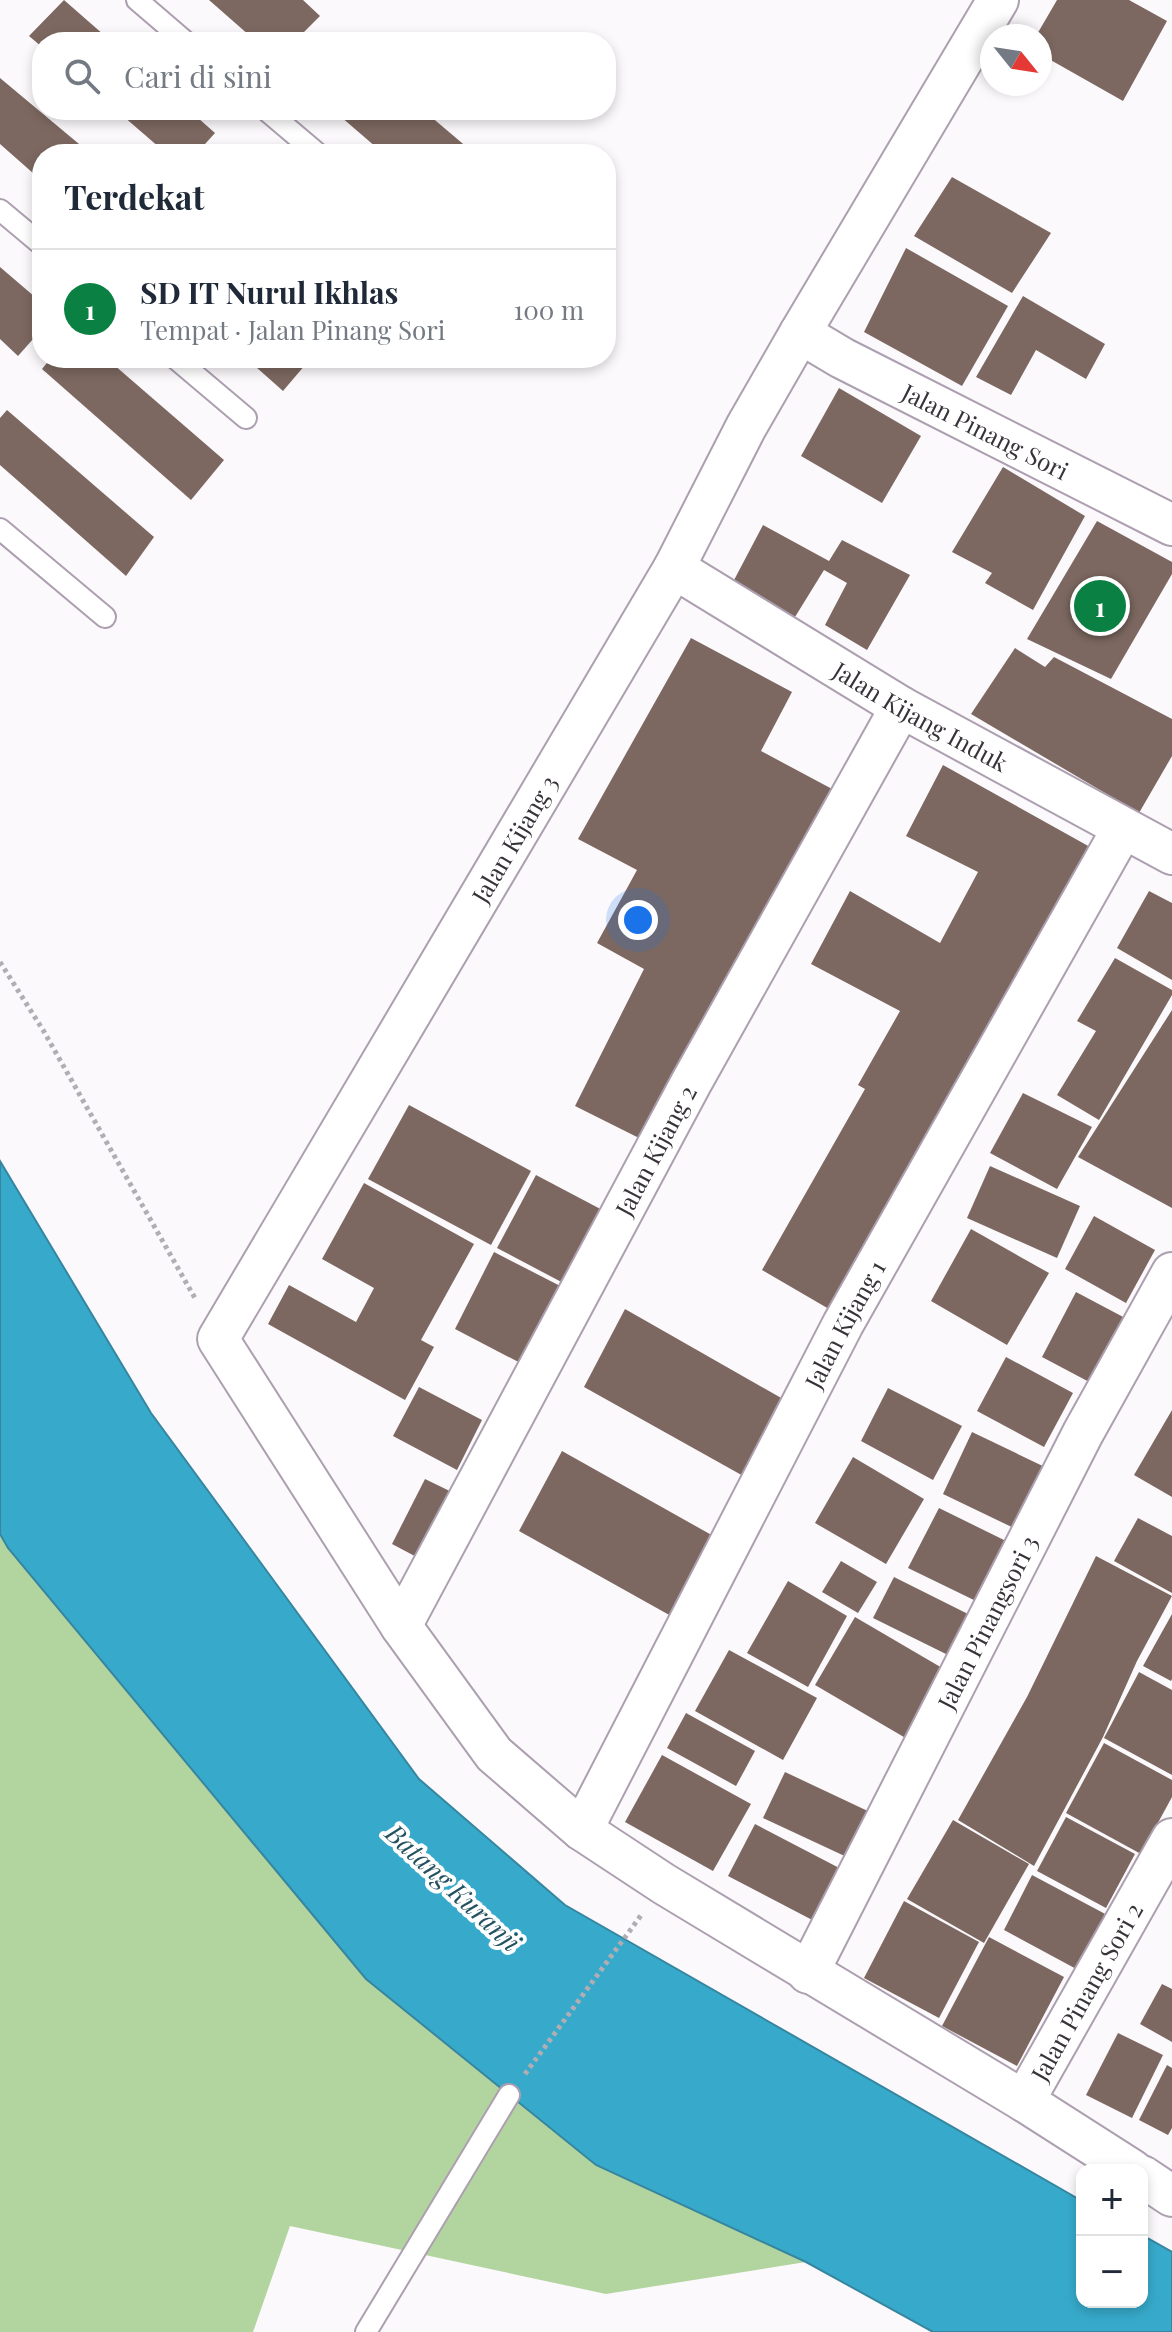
<!DOCTYPE html>
<html lang="id">
<head>
<meta charset="utf-8">
<style>
	:root { --surface:#fff; --page:#f2f2f3; --text:#1f2937; --muted:#747a83; --line:#e0e1e3; --accent:#0b8043 }
	body { margin:0; font-family:"Playfair Display",serif; background:var(--page); color:var(--text) }
	.controls { position:absolute; right:24px; bottom:24px; display:grid; overflow:hidden; border-radius:16px; box-shadow:0 4px 12px #0003 }
	.controls button { width:72px; height:72px; display:grid; place-items:center; padding:0; border:0; border-bottom:2px solid var(--line); background:var(--surface); color:var(--text); font:40px sans-serif }
	.compass { position:absolute; left:980px; top:24px; width:72px; height:72px; border-radius:50%; background:var(--surface); box-shadow:0 4px 12px #0003; rotate:120deg }
	.you { position:absolute; left:638px; top:920px; width:28px; height:28px; margin:-20px; border:6px solid #fff; border-radius:50%; background:#1a73e8; box-shadow:0 0 0 12px #1a73e833 }
	.badge { display:grid; place-items:center; width:52px; height:52px; border-radius:50%; background:var(--accent); color:#fff; font-size:26px; font-weight:700 }
	.pin { position:absolute; translate:-50% -50%; border:4px solid #fff; box-shadow:0 2px 8px #0006 }
	.list { margin:0; padding:0; list-style:none }
	h2 { display:flex; justify-content:space-between; align-items:center; height:104px; margin:0; padding:0 32px; font-size:34px }
	h2 small { font-size:26px; font-weight:400; color:var(--muted) }
	.list li { display:grid; grid-template-columns:52px 1fr auto; gap:24px; align-items:center; box-sizing:border-box; height:120px; padding:0 32px; border-top:2px solid var(--line) }
	.list b { display:block; font-size:30px; white-space:nowrap }
	.list p { margin:0; font-size:26px; white-space:nowrap; color:var(--muted) }
	.list em { font-size:26px; font-style:normal; color:var(--muted) }
	.icon { flex:none; width:44px; height:44px; fill:none; stroke:currentColor; stroke-width:2; stroke-linecap:round; stroke-linejoin:round }
	.map { position:relative; flex:none; width:1172px; height:2332px; overflow:hidden }
	.search { position:absolute; background:var(--surface); box-shadow:0 4px 12px #0003; left:32px; top:32px; width:584px; height:88px; display:flex; align-items:center; gap:20px; box-sizing:border-box; padding:0 28px; border-radius:32px; color:var(--muted); font-size:30px }
	.panel { position:absolute; background:var(--surface); box-shadow:0 4px 12px #0003; left:32px; top:144px; width:584px; height:224px; border-radius:32px }
	.map>svg:first-child { display:block }
	.green { fill:#b2d59f }
	.water { fill:#37aacb; stroke:#3786a0; stroke-width:2 }
	.building { fill:#7c6860 }
	.lines { fill:none; stroke-linecap:round; stroke-linejoin:round }
	.lane-casing { stroke:#ac9faf; stroke-width:24 }
	.street-casing { stroke:#ac9faf; stroke-width:44 }
	.path { stroke:#b1aeb3; stroke-width:5; stroke-dasharray:4 4; stroke-linecap:butt }
	.lane { stroke:#fff; stroke-width:20 }
	.street { stroke:#fff; stroke-width:40 }
	.labels { text-anchor:middle; dominant-baseline:central; stroke-width:8; stroke-linejoin:round; paint-order:stroke }
	.street-label { font-size:24px; fill:#38333a; stroke:#fff }
	.water-label { font-size:26px; font-style:italic; fill:#235261; stroke:#fff }
</style>
</head>
<body>
<div class="map">
<svg width="1172" height="2332" viewBox="0 0 1172 2332">
	<rect width="100%" height="100%" fill="#fcf9fd"/>
	<polygon class="green" points="0,1534 8,1548 366,1979 596,2165 806,2262 606,2294 290,2226 253,2332 0,2332"/>
	<polygon class="water" points="0,1161 151,1413 419,1779 565,1905 1082,2201 1082,2302 1142,2302 1142,2235 1172,2252 1172,2332 933,2332 806,2262 596,2165 366,1979 8,1548 0,1534"/>
	<g class="building">
		<polygon points="64,0 112,42 42,42 42,47 29,36"/>
		<polygon points="209,0 303,0 320,16 294,42 257,42"/>
		<polygon points="1057,0 1129,0 1167,21 1123,101 1040,54 1040,36 1036,36"/>
		<polygon points="0,78 91,154 42,154 42,181 0,144"/>
		<polygon points="116,110 189,110 215,133 196,154 167,154"/>
		<polygon points="333,110 423,110 475,154 384,154"/>
		<polygon points="952,177 1051,233 1012,293 914,236"/>
		<polygon points="906,248 1008,306 962,386 864,332"/>
		<polygon points="0,267 42,303 42,329 18,356 0,339"/>
		<polygon points="1023,296 1105,344 1086,379 1036,350 1011,395 976,377"/>
		<polygon points="51,358 106,358 224,460 191,500 42,369"/>
		<polygon points="246,358 311,358 283,391"/>
		<polygon points="839,388 921,436 882,503 801,456"/>
		<polygon points="7,410 154,537 126,576 0,465 0,418"/>
		<polygon points="1003,467 1085,516 1033,610 985,583 992,573 952,552"/>
		<polygon points="1097,521 1172,562 1172,574 1111,679 1027,639"/>
		<polygon points="763,525 829,561 842,540 910,575 867,650 825,625 847,583 824,570 795,617 733,582"/>
		<polygon points="691,638 792,692 761,751 834,790 651,1144 575,1106 644,969 597,943 637,870 578,839"/>
		<polygon points="1015,648 1045,667 1054,657 1172,719 1172,756 1139,813 971,714"/>
		<polygon points="943,765 1099,852 841,1316 762,1270 865,1089 858,1085 900,1011 811,964 850,891 940,943 978,872 906,836"/>
		<polygon points="1149,891 1172,903 1172,980 1117,948"/>
		<polygon points="1115,958 1172,990 1172,995 1099,1120 1057,1095 1096,1031 1077,1021"/>
		<polygon points="1172,1010 1172,1208 1078,1157"/>
		<polygon points="1023,1093 1092,1127 1057,1189 990,1153"/>
		<polygon points="409,1105 531,1171 491,1245 368,1179"/>
		<polygon points="990,1166 1080,1206 1057,1258 967,1218"/>
		<polygon points="536,1175 608,1213 569,1286 497,1248"/>
		<polygon points="364,1183 474,1244 421,1340 434,1347 405,1400 268,1324 289,1285 356,1322 374,1288 322,1259"/>
		<polygon points="1094,1216 1155,1250 1126,1303 1065,1269"/>
		<polygon points="971,1229 1049,1273 1007,1345 931,1301"/>
		<polygon points="494,1252 568,1290 528,1367 455,1329"/>
		<polygon points="1076,1292 1127,1319 1093,1384 1042,1357"/>
		<polygon points="625,1309 797,1407 754,1482 584,1387"/>
		<polygon points="1006,1357 1073,1393 1044,1447 977,1411"/>
		<polygon points="419,1387 482,1420 457,1470 393,1436"/>
		<polygon points="888,1388 962,1426 933,1480 861,1441"/>
		<polygon points="1172,1410 1172,1497 1134,1475"/>
		<polygon points="972,1432 1049,1469 1020,1531 943,1494"/>
		<polygon points="562,1451 724,1542 680,1621 519,1531"/>
		<polygon points="853,1457 924,1499 886,1564 815,1523"/>
		<polygon points="425,1479 460,1496 426,1562 392,1544"/>
		<polygon points="939,1508 1008,1542 978,1602 908,1568"/>
		<polygon points="1138,1518 1172,1536 1172,1593 1114,1561"/>
		<polygon points="1096,1556 1172,1596 1137,1661 1103,1737 1034,1866 958,1820 1027,1697"/>
		<polygon points="841,1561 877,1582 858,1613 822,1592"/>
		<polygon points="894,1577 968,1614 948,1655 873,1618"/>
		<polygon points="788,1581 847,1616 808,1687 747,1653"/>
		<polygon points="1172,1614 1172,1679 1171,1681 1143,1666"/>
		<polygon points="855,1617 949,1672 909,1740 815,1685"/>
		<polygon points="729,1650 817,1698 783,1760 695,1711"/>
		<polygon points="1139,1672 1172,1690 1172,1775 1104,1738"/>
		<polygon points="686,1713 755,1751 736,1786 667,1748"/>
		<polygon points="1104,1743 1172,1780 1172,1797 1141,1854 1066,1813"/>
		<polygon points="662,1755 751,1804 713,1871 625,1822"/>
		<polygon points="785,1772 872,1813 851,1859 763,1818"/>
		<polygon points="1066,1817 1135,1854 1106,1908 1037,1871"/>
		<polygon points="953,1820 1029,1864 984,1943 907,1899"/>
		<polygon points="755,1824 845,1871 818,1923 728,1876"/>
		<polygon points="1032,1875 1109,1916 1080,1971 1004,1930"/>
		<polygon points="904,1901 979,1942 939,2018 864,1978"/>
		<polygon points="989,1937 1064,1977 1017,2066 942,2026"/>
		<polygon points="1162,1984 1172,1989 1172,2042 1140,2024"/>
		<polygon points="1118,2033 1163,2055 1132,2118 1086,2095"/>
		<polygon points="1167,2065 1172,2068 1172,2128 1168,2135 1139,2120"/>
	</g>
	<g class="lines">
		<defs>
			<g id="lane">
				<polyline points="137,0 186,42"/>
				<polyline points="266,110 318,154"/>
				<polyline points="0,210 42,245"/>
				<polyline points="175,358 246,418"/>
				<polyline points="0,529 105,617"/>
				<polyline points="366,2332 509,2095"/>
			</g>
			<g id="street">
				<path id="s1" d="M 800,333 L 842,358 L 1172,525"/>
				<path id="s2" d="M 674,568 L 901,707 L 1172,854"/>
				<path id="s3" d="M 901,707 L 691,1083 L 401,1626 L 218,1339 L 674,568 L 746,427 L 800,333 L 998,0"/>
				<polyline points="401,1626 494,1754 582,1830 664,1884 1024,2101 1132,2170"/>
				<path id="s4" d="M 582,1830 L 843,1324 L 1123,828"/>
				<path id="s5" d="M 808,1973 L 1083,1433 L 1172,1273"/>
				<path id="s6" d="M 1024,2101 L 1172,1839"/>
				<polyline points="1142,2176 1172,2196"/>
			</g>
		</defs>
		<use href="#lane" class="lane-casing"/>
		<use href="#street" class="street-casing"/>
		<g class="path">
			<polyline points="0,962 43,1030 196,1300"/>
			<polyline points="525,2074 642,1914"/>
		</g>
		<use href="#lane" class="lane"/>
		<use href="#street" class="street"/>
	</g>
	<g class="labels">
		<g class="street-label">
			<text stroke="none"><textPath href="#s1" startOffset="210">Jalan Pinang Sori</textPath></text>
			<text stroke="none"><textPath href="#s2" startOffset="288">Jalan Kijang Induk</textPath></text>
			<text stroke="none"><textPath href="#s3" startOffset="1968">Jalan Kijang 3</textPath></text>
			<text transform="translate(655 1150) rotate(-62)">Jalan Kijang 2</text>
			<text stroke="none"><textPath href="#s4" startOffset="570">Jalan Kijang 1</textPath></text>
			<text stroke="none"><textPath href="#s5" startOffset="394">Jalan Pinangsori 3</textPath></text>
			<text stroke="none"><textPath href="#s6" startOffset="126">Jalan Pinang Sori 2</textPath></text>
		</g>
		<g class="water-label">
			<text transform="translate(454 1887) rotate(43)">Batang Kuranji</text>
		</g>
	</g>
</svg>
<div class="controls">
<button>+</button>
<button>−</button>
</div>
<svg class="compass" viewBox="-18 -18 36 36"><path d="M0-13l5 13h-10z" fill="#e53935"/><path d="M0 13l5-13h-10z" fill="#747a83"/></svg>
<div class="you"></div>
<div class="pin badge" style="left:1100px;top:606px">1</div>
<div class="search"><svg class="icon" aria-label="search" viewBox="0 0 24 24"><circle cx="10" cy="10" r="6"/><path d="M15 15l6 6"/></svg>Cari di sini</div>
<section class="panel">
<h2>Terdekat<small></small></h2>
<ul class="list">
<li><span class="badge">1</span><div><b>SD IT Nurul Ikhlas</b><p>Tempat · Jalan Pinang Sori</p></div><em>100 m</em></li>
</ul>
</section>
</div>
</body>
</html>
